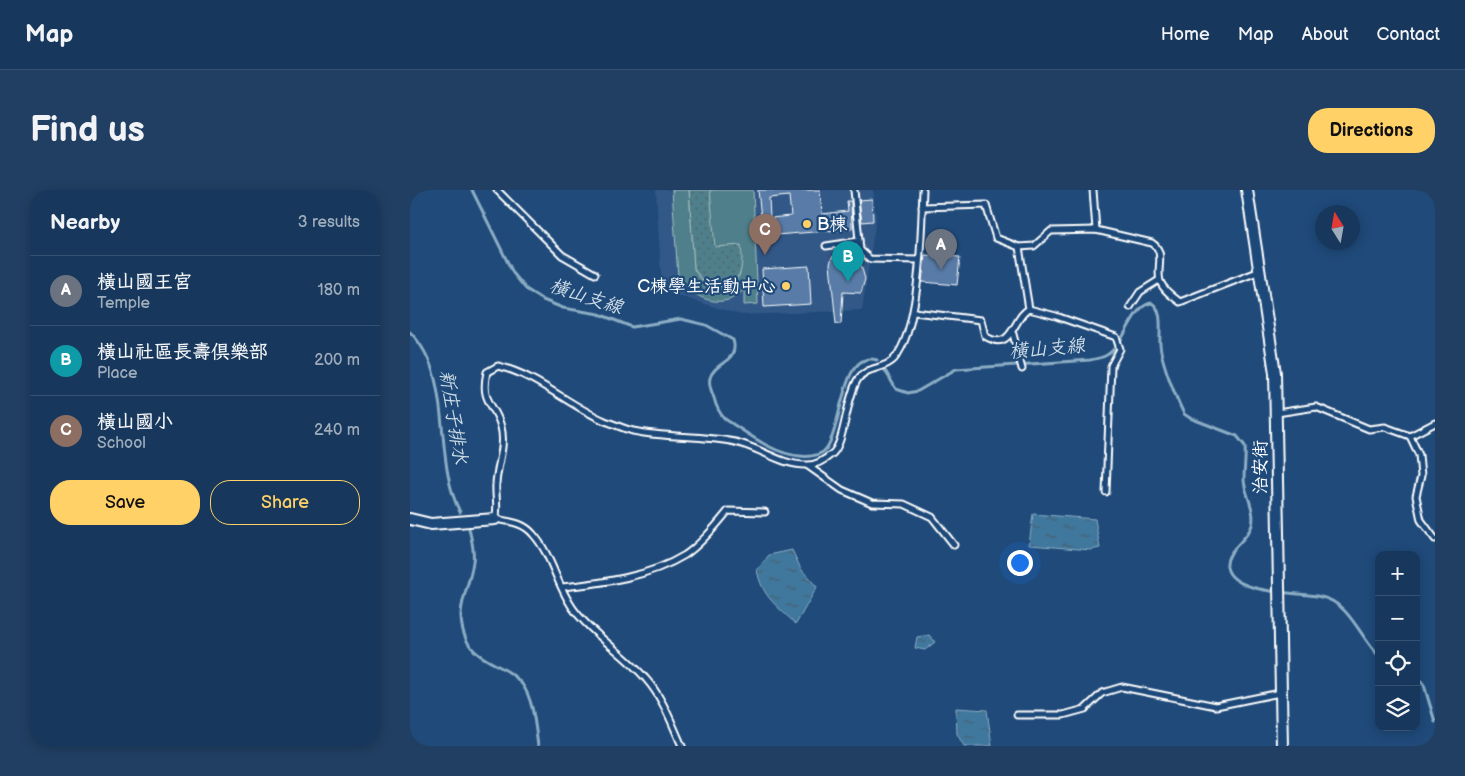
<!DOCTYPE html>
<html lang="en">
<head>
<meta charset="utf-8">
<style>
	:root { --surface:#17385c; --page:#203f62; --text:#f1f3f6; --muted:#9eacbb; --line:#365272; --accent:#ffd166 }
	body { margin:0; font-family:"Balsamiq Sans","LXGW WenKai TC",sans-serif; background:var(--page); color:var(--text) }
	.controls { position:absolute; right:15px; bottom:15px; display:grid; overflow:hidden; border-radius:10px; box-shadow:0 2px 12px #0003 }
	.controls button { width:45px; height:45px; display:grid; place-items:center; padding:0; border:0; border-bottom:1px solid var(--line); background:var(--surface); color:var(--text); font:25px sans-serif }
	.compass { position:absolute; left:905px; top:15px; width:45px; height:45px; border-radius:50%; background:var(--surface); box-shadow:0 2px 12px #0003; rotate:349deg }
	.you { position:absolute; left:609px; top:372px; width:18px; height:18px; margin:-12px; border:4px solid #fff; border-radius:50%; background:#1a73e8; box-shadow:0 0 0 8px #1a73e833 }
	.badge { display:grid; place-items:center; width:32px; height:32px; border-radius:50%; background:var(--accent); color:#fff; font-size:16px; font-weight:700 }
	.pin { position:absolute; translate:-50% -41px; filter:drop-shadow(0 1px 2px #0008) }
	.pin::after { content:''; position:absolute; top:26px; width:18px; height:15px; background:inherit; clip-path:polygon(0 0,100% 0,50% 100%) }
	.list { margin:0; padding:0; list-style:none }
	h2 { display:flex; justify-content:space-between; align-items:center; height:65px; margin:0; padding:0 20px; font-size:21px }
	h2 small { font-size:16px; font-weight:400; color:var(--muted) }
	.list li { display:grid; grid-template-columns:32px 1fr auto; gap:15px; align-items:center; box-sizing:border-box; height:70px; padding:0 20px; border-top:1px solid var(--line) }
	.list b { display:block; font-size:19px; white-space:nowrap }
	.list p { margin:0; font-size:16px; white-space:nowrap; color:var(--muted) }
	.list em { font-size:16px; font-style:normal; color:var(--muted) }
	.actions { display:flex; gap:10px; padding:15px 20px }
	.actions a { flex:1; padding:11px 0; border:1px solid var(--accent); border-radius:20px; text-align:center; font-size:18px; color:var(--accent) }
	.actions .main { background:var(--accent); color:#111 }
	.icon { flex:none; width:28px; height:28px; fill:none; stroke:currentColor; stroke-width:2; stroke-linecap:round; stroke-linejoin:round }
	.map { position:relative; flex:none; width:1025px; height:556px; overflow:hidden; border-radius:20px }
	header { display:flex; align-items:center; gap:30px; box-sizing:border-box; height:70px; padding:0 25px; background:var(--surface); border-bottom:1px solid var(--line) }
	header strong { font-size:24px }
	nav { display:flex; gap:28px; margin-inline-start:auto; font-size:18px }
	.intro { display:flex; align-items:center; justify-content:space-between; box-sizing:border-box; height:120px; padding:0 30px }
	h1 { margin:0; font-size:35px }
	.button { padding:12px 22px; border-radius:20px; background:var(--accent); color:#111; font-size:18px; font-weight:700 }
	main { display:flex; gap:30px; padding:0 30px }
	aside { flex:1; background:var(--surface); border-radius:20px; box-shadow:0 2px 12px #0003 }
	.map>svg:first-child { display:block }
	.built { fill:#305988 }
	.grass { fill:url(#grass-dots); stroke:#a7bfc4 }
	.pitch { fill:#4f7f8a; stroke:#a7bfc4 }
	.water { fill:url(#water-ripples); stroke:#8cadc4 }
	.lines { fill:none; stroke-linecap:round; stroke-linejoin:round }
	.stream { stroke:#8cadc4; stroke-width:3 }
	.building { fill:#587ba7; stroke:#fff; fill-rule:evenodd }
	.service-casing { stroke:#fff; stroke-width:9 }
	.minor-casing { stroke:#fff; stroke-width:14 }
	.service { stroke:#1f4a7a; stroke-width:5 }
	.minor { stroke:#1f4a7a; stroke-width:10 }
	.poi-dot { fill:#ffd166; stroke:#1f4a7a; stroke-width:2 }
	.labels { text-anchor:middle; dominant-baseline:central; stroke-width:4.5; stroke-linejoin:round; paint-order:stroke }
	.poi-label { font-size:18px; fill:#fff; stroke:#1f4a7a; text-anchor:start }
	.street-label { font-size:18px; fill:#fff; stroke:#1f4a7a }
	.water-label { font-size:19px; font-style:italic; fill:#cfdde6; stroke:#1f4a7a }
</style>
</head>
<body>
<header>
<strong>Map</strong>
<nav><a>Home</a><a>Map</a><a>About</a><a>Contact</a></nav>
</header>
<div class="intro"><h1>Find us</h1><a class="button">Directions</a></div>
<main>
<aside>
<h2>Nearby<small>3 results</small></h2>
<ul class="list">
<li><span class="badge" style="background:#6b7280">A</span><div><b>橫山國王宮</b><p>Temple</p></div><em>180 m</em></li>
<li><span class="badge" style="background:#0f9aa8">B</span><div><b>橫山社區長壽俱樂部</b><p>Place</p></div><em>200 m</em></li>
<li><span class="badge" style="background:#8d6e63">C</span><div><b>橫山國小</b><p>School</p></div><em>240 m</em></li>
</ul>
<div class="actions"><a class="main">Save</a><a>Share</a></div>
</aside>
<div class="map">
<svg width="1025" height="556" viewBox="0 0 1025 556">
	<defs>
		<pattern id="grass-dots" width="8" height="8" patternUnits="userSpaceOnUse" patternTransform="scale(1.25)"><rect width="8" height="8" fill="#4f7f8a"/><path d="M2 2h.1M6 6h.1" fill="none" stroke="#4e666b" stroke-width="1.8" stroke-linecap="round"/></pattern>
		<pattern id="water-ripples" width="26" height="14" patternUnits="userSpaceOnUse" patternTransform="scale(1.25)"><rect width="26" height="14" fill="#40779c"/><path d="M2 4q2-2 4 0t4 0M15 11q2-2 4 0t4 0" fill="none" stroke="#475f70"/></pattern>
	</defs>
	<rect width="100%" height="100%" fill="#1f4a7a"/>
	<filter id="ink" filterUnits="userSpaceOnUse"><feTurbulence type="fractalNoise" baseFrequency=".02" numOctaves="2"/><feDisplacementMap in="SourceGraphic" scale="10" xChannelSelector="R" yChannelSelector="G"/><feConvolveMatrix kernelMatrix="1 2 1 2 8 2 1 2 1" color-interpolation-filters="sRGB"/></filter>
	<g filter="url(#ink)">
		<polygon class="built" points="246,0 463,0 466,29 452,120 331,125 252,101"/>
		<path class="grass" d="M 279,0 L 304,0 L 301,0 C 310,17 325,36 331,54 C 344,89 306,113 284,79 Z"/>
		<path class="pitch" d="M 262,0 L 279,0 L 284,79 C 288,86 293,93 301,96 C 310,98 325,95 329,86 C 333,76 332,65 331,55 L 305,57 L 300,0 L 343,0 L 348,114 L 334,115 L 334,100 C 330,103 325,107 321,109 C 300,117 279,103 268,87 Z"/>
		<g class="water">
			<polygon points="623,324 685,329 690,358 681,360 619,355"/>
			<path d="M 382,360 L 391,379 L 407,397 L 386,434 C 367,416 352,407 347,380 L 359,365 Z"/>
			<polygon points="519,445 525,452 515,460 505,458 507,447"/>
			<polygon points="546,518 577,520 582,556 554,556 547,544"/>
		</g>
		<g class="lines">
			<g class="stream">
				<path d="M 62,0 L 103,83 L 116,99 L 133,110 L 153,118 L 189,124 L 222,137 L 271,129 L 296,135 L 323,150 C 330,172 304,172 300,188 C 298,195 302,202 304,208 C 306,216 309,223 315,229 C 337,243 363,264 390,266 C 397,267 407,266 413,262 C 433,246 429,158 467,170"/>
				<path d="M 0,142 C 45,187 22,268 50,322"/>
				<path d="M 473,177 L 486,199 L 498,203 L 508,201 L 546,179 L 680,170 C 685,169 691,168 695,166 C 716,156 721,115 742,113 C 754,121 749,142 750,154 C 751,171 766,208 774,224 L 780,228 L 827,246 L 835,256 C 836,267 834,279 834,290 C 835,305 846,320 842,335 C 838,350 815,360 817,377 C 822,405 891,402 911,407 C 939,412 951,449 969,466"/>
				<path d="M 59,338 C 61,349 65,360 63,372 C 59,401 43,419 56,449 C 67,473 97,474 112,494 C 124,511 125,536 128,556"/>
				<polyline points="1006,485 1014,495 1025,532"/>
			</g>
		</g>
		<g class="building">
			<path d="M 348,0 L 410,0 L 412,24 L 438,21 L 437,11 L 441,11 L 442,39 L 353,46 ZM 379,6 L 381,26 L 360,28 L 359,8 Z"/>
			<polygon points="462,9 463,31 452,32 449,10"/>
			<polygon points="430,65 441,66 451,75 455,89 451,103 433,102 431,134 426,134 420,74 422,67"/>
			<polygon points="515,65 550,67 547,95 512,92"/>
			<polygon points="399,76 401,114 354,117 352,79"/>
		</g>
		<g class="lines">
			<defs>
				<g id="service">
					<polyline points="87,0 152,65 185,84"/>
					<polyline points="444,0 450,60 460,69 508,70"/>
					<polyline points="683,0 686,40"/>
					<path d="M 512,17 L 576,15 L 586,48 L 609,57 L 624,56 L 641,41 L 686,40 L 742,53 C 756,62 746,78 750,91 C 753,100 763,107 770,112 L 850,81"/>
					<polyline points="416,56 449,51"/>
					<polyline points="720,117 730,102 749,90"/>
					<polyline points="619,119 646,126 706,147 710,159 701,176 696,302"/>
					<path d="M 504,122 L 571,130 L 575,146 C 603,164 603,126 619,119 L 609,57"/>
					<polyline points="603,144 612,179"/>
					<polyline points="867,223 906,217 959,239 975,237 1000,246 1009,265 1011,286 1006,306 1011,330 1025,349"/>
					<polyline points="1000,246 1025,233"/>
					<polyline points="398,276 432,300 462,313 494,314 522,327 544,355"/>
					<path d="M 152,397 C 193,393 239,387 275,365 C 291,354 306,336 318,321 L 355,322"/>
					<polyline points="607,525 653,525 675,519 692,503 712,497 806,516 870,503"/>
					<path d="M 272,556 C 262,534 253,508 236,489 C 215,464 185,447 165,421 C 147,398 143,366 123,344 C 113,332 100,332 85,329 C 89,319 85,306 86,294 C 87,275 96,256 91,237 C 85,213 70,213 77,182 L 88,176 C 127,185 158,215 195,231 C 204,234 214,239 223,241 C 256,248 291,245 325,252 C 349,257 370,275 396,275 C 405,276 416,269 423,263 C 435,251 436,208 448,189 C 457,176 474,180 484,169 C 511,138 511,41 513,0"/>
				</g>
				<g id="minor">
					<polyline points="837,0 865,183 872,556"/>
					<polyline points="0,329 21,334 85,329"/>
				</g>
			</defs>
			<use href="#service" class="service-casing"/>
			<use href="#minor" class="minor-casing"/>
			<use href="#service" class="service"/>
			<use href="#minor" class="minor"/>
		</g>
	</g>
	<g class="poi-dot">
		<circle cx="397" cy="34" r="5"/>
		<circle cx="376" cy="96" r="5"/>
	</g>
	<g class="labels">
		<g class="poi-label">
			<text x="407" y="34">B棟</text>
			<text x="366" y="96" text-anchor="end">C棟學生活動中心</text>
		</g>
		<g class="street-label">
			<text transform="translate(850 277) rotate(-90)">治安街</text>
		</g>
		<g class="water-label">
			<text transform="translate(176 107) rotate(18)">橫山支線</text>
			<text transform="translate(637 159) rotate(-5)">橫山支線</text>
			<text transform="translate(43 227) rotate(81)">新庄子排水</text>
		</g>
	</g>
</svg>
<div class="controls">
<button>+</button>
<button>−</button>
<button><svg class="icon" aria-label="locate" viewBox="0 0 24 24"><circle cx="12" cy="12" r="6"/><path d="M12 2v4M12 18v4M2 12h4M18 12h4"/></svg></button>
<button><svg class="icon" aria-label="layers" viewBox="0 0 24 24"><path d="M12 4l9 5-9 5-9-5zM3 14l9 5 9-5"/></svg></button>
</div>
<svg class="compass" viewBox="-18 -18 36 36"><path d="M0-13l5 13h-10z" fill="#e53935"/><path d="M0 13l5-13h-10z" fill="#9eacbb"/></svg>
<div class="you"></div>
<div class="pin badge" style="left:531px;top:80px;background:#6b7280">A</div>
<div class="pin badge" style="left:438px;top:92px;background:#0f9aa8">B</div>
<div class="pin badge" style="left:355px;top:65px;background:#8d6e63">C</div>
</div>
</main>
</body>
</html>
